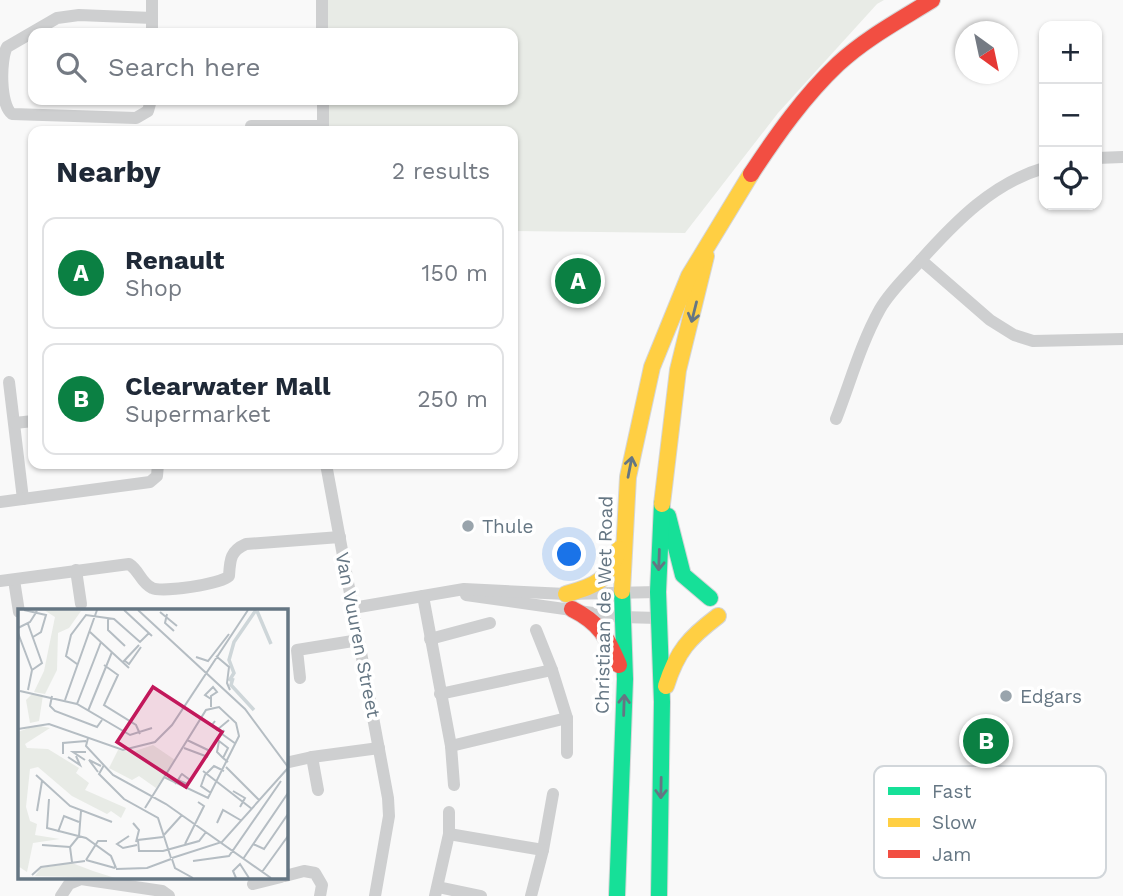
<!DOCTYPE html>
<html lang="en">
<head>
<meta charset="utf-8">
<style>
	:root { --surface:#fff; --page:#f6f6f7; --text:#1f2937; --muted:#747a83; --line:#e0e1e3; --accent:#0b8043 }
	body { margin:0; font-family:"Work Sans",sans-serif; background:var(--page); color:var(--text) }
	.controls { position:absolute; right:21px; top:21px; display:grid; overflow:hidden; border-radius:14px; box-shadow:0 2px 5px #0004 }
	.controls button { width:63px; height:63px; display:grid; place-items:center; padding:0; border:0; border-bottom:2px solid var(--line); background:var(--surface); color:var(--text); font:35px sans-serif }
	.compass { position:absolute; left:955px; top:21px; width:63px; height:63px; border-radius:50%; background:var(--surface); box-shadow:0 2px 5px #0004; rotate:147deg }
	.you { position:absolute; left:570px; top:555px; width:24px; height:24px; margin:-18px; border:5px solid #fff; border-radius:50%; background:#1a73e8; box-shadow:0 0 0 10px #1a73e833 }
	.badge { display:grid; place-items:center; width:46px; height:46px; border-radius:50%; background:var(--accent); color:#fff; font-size:23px; font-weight:700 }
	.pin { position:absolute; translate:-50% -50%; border:4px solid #fff; box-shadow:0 2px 7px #0006 }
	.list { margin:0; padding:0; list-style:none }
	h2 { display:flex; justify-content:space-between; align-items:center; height:91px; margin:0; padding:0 28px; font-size:30px }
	h2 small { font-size:23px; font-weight:400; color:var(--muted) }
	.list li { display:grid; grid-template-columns:46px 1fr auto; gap:21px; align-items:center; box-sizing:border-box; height:112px; margin:0 14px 14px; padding:0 14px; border:2px solid var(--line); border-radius:14px }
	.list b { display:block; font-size:26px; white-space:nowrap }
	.list p { margin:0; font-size:23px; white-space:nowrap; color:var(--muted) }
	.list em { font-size:23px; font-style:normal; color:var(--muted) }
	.icon { flex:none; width:38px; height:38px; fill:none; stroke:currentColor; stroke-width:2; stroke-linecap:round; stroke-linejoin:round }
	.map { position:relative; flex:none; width:1123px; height:896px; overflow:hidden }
	.search { position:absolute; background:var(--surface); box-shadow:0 2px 5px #0004; left:28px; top:28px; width:490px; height:77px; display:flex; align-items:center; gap:18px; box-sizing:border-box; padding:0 24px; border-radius:14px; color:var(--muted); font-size:26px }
	.panel { position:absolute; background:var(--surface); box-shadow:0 2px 5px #0004; left:28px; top:126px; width:490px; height:343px; border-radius:14px }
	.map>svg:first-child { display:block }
	.green { fill:#e8ebe6 }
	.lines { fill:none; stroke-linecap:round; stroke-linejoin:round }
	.fast-casing { stroke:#d5d6d7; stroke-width:18 }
	.slow-casing { stroke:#d5d6d7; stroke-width:18 }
	.jam-casing { stroke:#d5d6d7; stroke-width:18 }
	.street { stroke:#cecfd0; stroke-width:12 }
	.fast { stroke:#16e098; stroke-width:16 }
	.slow { stroke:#ffcf43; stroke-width:16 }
	.jam { stroke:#f24e42; stroke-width:16 }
	.oneway { stroke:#657683 }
	.poi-dot { fill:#99a4ac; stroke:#fff; stroke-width:2.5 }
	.labels { text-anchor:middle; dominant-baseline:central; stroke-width:7; stroke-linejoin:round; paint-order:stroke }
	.poi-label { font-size:19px; fill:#657683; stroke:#fff; text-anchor:start }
	.street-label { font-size:19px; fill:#657683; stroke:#fff }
	.inset-river { fill:none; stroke:#ced6d9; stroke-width:3.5 }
	.inset-road { fill:none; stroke:#b5bdc3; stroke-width:2 }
	.view { fill:#c2185b; fill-opacity:0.15; stroke:#c2185b; stroke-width:3.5 }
	.inset-edge { fill:none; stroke:#657683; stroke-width:3.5 }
	.key { fill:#fff; stroke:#d1d6da; stroke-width:2 }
	.key-label { font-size:19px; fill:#657683 }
</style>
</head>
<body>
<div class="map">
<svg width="1123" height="896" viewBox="0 0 1123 896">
	<rect width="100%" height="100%" fill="#f9f9f9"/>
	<polygon class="green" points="323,0 884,0 877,4 778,113 685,233 513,231 513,131 326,131 326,100 513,100 513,33 324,33"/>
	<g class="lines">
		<defs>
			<g id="fast">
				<polyline points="668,516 683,575 710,598"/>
				<polyline points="617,896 625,679 622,591"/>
				<polyline points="659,896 662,702 658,592 662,504"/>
			</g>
			<g id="slow">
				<polyline points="662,504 678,370 706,256"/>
				<polyline points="622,591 628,477 652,367 689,276 751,174"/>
				<path d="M 566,594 C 597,586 608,580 619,549"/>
				<path d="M 666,686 C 677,651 689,638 718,616"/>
			</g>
			<g id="jam">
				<path d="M 751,174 C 776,136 804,96 838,64 C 866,38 900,20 932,0"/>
				<path d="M 572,609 C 600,623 607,637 619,665"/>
			</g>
		</defs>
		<use href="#fast" class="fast-casing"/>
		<use href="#slow" class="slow-casing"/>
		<use href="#jam" class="jam-casing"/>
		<g class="street">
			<polyline points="152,0 152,33"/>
			<polyline points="322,0 322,33"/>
			<path d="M 151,100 L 148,111 L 136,118 L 12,114 C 0,105 0,60 7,47 L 57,18 L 79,15 L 152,18"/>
			<polyline points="323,100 323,131"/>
			<polyline points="251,126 323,126"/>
			<polyline points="1097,158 1123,157"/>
			<polyline points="921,260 990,320 1014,335 1033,341 1123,339"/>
			<polyline points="9,382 23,499"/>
			<path d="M 836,419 C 850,383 861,343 880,309 C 891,290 907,276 921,260 C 956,221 993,183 1044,168"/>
			<polyline points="15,423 33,421"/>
			<polyline points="326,464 388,798 389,816 375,896"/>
			<polyline points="0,502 150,482 157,476 158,464"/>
			<polyline points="76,570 81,604"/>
			<polyline points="14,580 19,612"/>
			<path d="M 0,581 L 129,564 C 139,570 141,583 152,588 C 162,593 221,584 229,576 C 230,560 230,551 246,544 L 340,537"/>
			<polyline points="466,595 621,617 658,618"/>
			<polyline points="423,596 451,746 454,785"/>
			<polyline points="353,608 464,589 566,594 658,592"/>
			<polyline points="430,639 490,623"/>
			<polyline points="552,670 567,718 567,753"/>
			<polyline points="300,678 297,650 359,640"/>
			<polyline points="440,694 552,670 536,630"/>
			<polyline points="451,746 567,718"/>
			<polyline points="285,763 312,757"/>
			<polyline points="318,790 312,757 379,748"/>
			<polyline points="449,834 543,850 553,794"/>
			<polyline points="285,876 304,871 315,873 322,885 320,896"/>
			<polyline points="253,884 281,877"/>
			<polyline points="438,887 481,896"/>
			<polyline points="61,896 69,884 81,879 162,891 169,896"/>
			<polyline points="435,896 449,834 449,812"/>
			<polyline points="531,896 543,850"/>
		</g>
		<use href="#fast" class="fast"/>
		<use href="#slow" class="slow"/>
		<use href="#jam" class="jam"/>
	</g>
	<defs><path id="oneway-shaft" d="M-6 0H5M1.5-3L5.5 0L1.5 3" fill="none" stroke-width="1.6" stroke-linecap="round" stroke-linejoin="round" transform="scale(1.75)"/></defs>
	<g class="oneway">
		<use href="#oneway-shaft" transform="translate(694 312) rotate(104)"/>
		<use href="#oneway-shaft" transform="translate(630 467) rotate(-79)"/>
		<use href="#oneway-shaft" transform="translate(659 560) rotate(92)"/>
		<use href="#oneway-shaft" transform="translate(624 705) rotate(-88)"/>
		<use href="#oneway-shaft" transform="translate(661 788) rotate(91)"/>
	</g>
	<g class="poi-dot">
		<circle cx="468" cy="526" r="7"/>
		<circle cx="1006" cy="696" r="7"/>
	</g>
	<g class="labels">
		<g class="poi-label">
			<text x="482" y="526">Thule</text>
			<text x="1020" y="696">Edgars</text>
		</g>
		<g class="street-label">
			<text transform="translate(604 605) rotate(-89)">Christiaan de Wet Road</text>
			<text transform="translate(358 635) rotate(79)">Van Vuuren Street</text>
		</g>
	</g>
	<g transform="translate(18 609)">
		<rect width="270" height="270" fill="#f9f9f9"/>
		<path d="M 26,1 L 63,2 L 51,19 L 40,24 L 39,61 L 27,85 L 16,83 L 26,62 L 37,8 ZM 14,85 L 25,86 L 21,112 L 12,114 L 8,91 ZM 18,116 L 32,119 L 7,135 L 9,139 L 30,140 L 61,159 L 58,164 L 71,174 L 67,181 L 108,199 L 103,209 L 93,202 L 89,205 L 54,187 L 20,158 L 12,160 L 8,198 L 12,212 L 19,215 L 17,226 L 42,230 L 15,234 L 9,263 L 0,257 L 0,123 ZM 135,136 L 157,151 L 138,179 L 121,167 L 114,171 L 91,159 L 100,141 L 114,143 ZM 54,254 L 75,262 L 97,269 L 17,267 L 23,259 Z" fill="#e8ebe6"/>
		<path class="inset-river" d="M 239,2 L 253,35M 215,69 L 213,76 L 236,101M 211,72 L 216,64 L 211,51 L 216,33 L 238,1"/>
		<path class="inset-road" d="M 6,1 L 28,6 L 23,23 L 15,28M 106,1 L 134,27M 120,1 L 227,100 L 270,158M 142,3 L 159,17M 149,5 L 147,14 L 156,22M 90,9 L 90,21 L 107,37M 10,15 L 24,54 L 14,61M 0,19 L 12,13 L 19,2M 72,23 L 111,59M 0,24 L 14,61 L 10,81M 198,47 L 211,58 L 209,74 L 212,81M 178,48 L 190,52 L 211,25M 107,52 L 111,55 L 123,38M 105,53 L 121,36M 59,55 L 48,47 L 53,26 L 68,6 L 96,10 L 122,33 L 131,24M 86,56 L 100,66 L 86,96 L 118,116 L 122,125M 2,82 L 59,95 L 112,126 L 134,119M 34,87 L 32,97 L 37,102 L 79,118 L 84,111M 193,90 L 187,86 L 195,78 L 199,83 L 193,87 L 193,98M 47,91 L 79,1M 59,95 L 83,33M 70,102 L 94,43M 197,112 L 194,116 L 199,121 L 211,111M 0,120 L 31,115 L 105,141 L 137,133 L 154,116 L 230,1M 206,121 L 204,125 L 218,135M 70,129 L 68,137 L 95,166 L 148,195 L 253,269M 169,131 L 192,142M 166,139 L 190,148M 45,145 L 45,134 L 68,132M 50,148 L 62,156 L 58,147M 205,149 L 210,139 L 201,132 L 199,143 L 205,149 L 210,153M 67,151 L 55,143 L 68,143M 86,156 L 81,165 L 106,190 L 140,209 L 153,249M 208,158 L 241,191M 185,162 L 234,200M 80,163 L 71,151 L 83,157M 18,166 L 52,197 L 94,213M 157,175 L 160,171 L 163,166 L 164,165 L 172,171 L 169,175 L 160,171M 215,182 L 227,189 L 222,198M 193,184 L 183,177 L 187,166 L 196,157 L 206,162M 31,190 L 29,219 L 68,229 L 93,247 L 98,259M 127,199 L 188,101 L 201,98 L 218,114 L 221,127 L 190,189 L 146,168M 19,202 L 24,172M 115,214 L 121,221 L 118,233M 199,214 L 205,201 L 224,212M 40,223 L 46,207 L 61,213M 111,227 L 99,235 L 105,239 L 119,236M 145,227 L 164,206M 145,228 L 120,231 L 121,242 L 145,242 L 181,232 L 188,223M 167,235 L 186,197 L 180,193M 235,235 L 246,240 L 270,205M 24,236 L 52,238M 154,249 L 204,233 L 270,159M 154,250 L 157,259 L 175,269M 225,250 L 270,184M 68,251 L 80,232 L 89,232M 68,251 L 97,259M 175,252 L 211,247 L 263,172M 54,253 L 52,238 L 61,227 L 63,202M 98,260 L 129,259 L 153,250M 244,263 L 270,227M 14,266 L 23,258 L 67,252M 218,269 L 215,262 L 222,255 L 231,269"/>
		<path class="view" d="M 135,78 L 204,123 L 168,178 L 99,133 Z"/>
		<rect width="270" height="270" class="inset-edge"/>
	</g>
	<rect x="874" y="766" width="232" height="112" rx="10" class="key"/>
	<rect x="888" y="787" width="32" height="8" fill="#16e098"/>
	<rect x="888" y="818" width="32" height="9" fill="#ffcf43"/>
	<rect x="888" y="850" width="32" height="8" fill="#f24e42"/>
	<g class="key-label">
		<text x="932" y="798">Fast</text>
		<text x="932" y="829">Slow</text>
		<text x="932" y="861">Jam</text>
	</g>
</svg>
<div class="controls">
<button>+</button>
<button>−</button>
<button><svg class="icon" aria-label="locate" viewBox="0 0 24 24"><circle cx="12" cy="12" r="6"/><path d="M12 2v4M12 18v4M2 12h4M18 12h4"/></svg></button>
</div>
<svg class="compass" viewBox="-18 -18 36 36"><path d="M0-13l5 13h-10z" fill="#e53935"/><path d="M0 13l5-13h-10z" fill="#747a83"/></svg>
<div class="you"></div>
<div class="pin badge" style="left:578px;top:281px">A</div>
<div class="pin badge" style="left:986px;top:741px">B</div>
<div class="search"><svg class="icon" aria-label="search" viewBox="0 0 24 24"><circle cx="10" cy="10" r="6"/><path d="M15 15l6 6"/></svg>Search here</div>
<section class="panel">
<h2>Nearby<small>2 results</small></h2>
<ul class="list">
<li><span class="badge">A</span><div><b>Renault</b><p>Shop</p></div><em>150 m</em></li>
<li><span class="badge">B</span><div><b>Clearwater Mall</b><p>Supermarket</p></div><em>250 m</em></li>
</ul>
</section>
</div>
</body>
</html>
